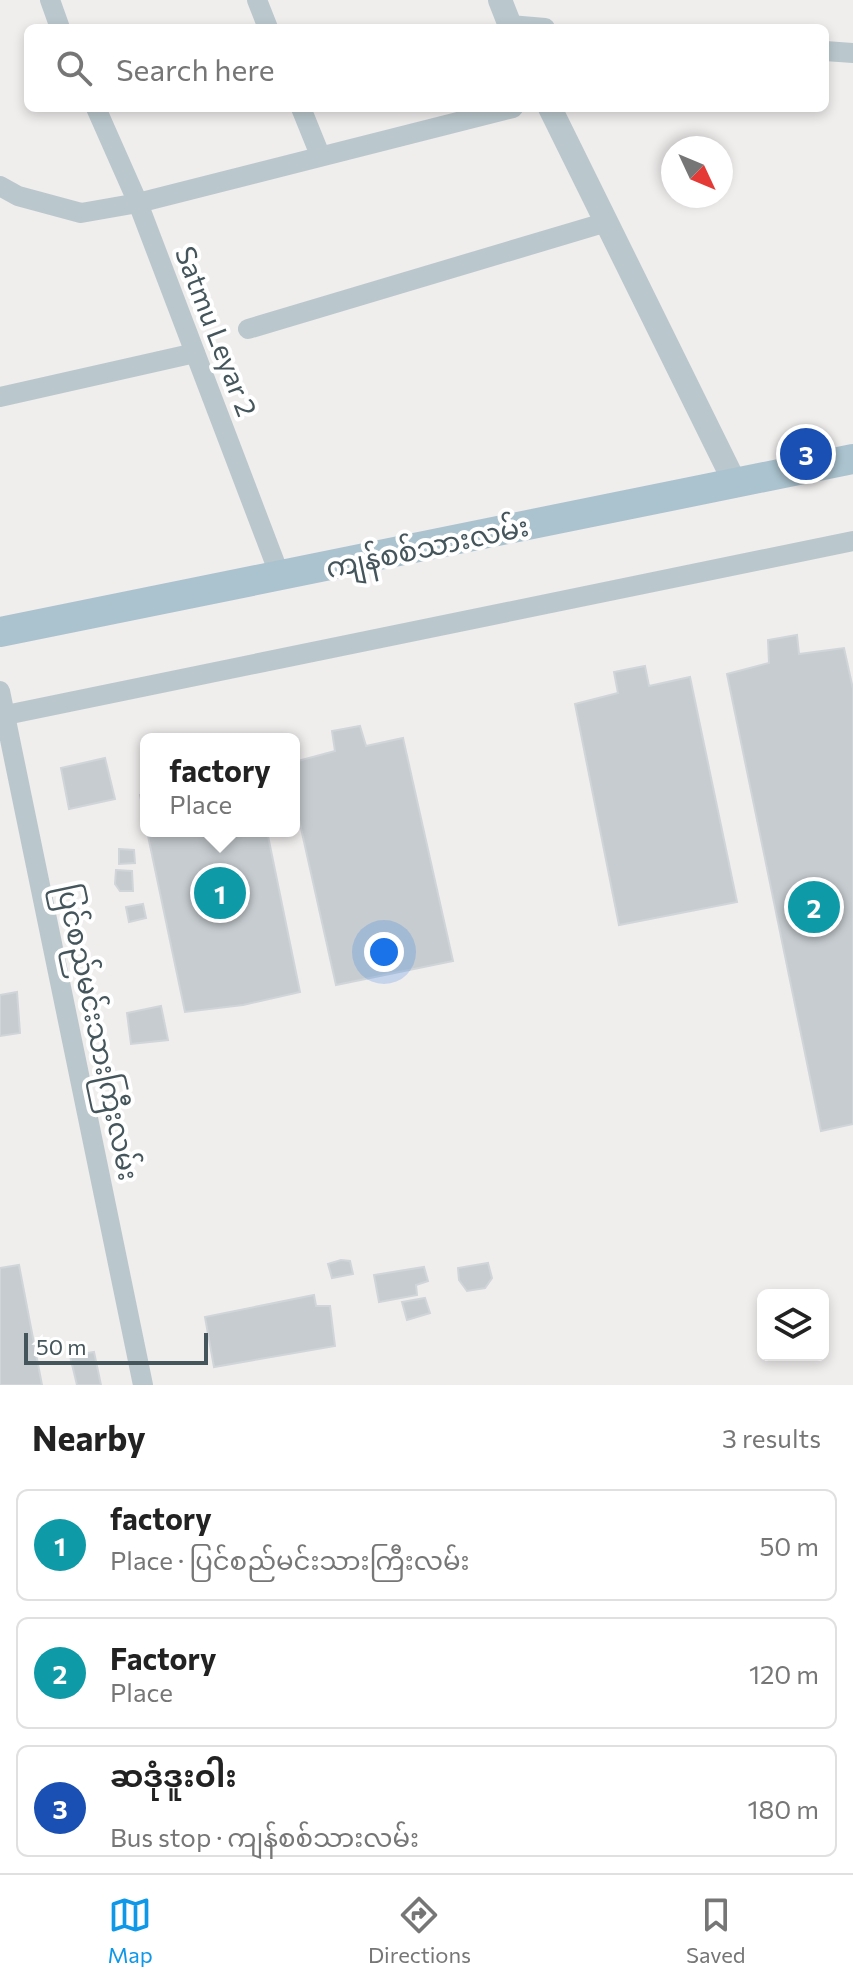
<!DOCTYPE html>
<html lang="en">
<head>
<meta charset="utf-8">
<style>
	:root { --surface:#fff; --page:#f6f6f6; --text:#222; --muted:#767676; --line:#e0e0e0; --accent:#0f98e8 }
	body { margin:0; font-family:Commissioner,"Noto Sans Myanmar",sans-serif; background:var(--page); color:var(--text) }
	.controls { position:absolute; right:24px; bottom:24px; display:grid; overflow:hidden; border-radius:12px; box-shadow:0 4px 12px #0003 }
	.controls button { width:72px; height:72px; display:grid; place-items:center; padding:0; border:0; border-bottom:2px solid var(--line); background:var(--surface); color:var(--text); font:40px sans-serif }
	.compass { position:absolute; left:661px; top:136px; width:72px; height:72px; border-radius:50%; background:var(--surface); box-shadow:0 4px 12px #0003; rotate:134deg }
	.scale { position:absolute; left:24px; bottom:20px; width:184px; box-sizing:border-box; padding-left:8px; border:4px solid #44555b; border-top:0; font-size:22px; line-height:28px; white-space:nowrap; color:#44555b; -webkit-text-stroke:6px #fff; paint-order:stroke }
	.you { position:absolute; left:384px; top:952px; width:28px; height:28px; margin:-20px; border:6px solid #fff; border-radius:50%; background:#1a73e8; box-shadow:0 0 0 12px #1a73e833 }
	.badge { display:grid; place-items:center; width:52px; height:52px; border-radius:50%; background:var(--accent); color:#fff; font-size:26px; font-weight:700 }
	.pin { position:absolute; translate:-50% -50%; border:4px solid #fff; box-shadow:0 2px 8px #0006 }
	.popup { position:absolute; left:140px; top:733px; width:160px; height:104px; box-sizing:border-box; display:grid; place-content:center; border-radius:12px; background:var(--surface); filter:drop-shadow(0 2px 6px #0005); font-size:26px; white-space:nowrap; color:var(--muted) }
	.popup b { font-size:30px; color:var(--text) }
	.popup::after { content:''; position:absolute; left:50%; top:100%; margin-left:-16px; border:16px solid transparent; border-top-color:var(--surface) }
	.list { margin:0; padding:0; list-style:none }
	h2 { display:flex; justify-content:space-between; align-items:center; height:104px; margin:0; padding:0 32px; font-size:34px }
	h2 small { font-size:26px; font-weight:400; color:var(--muted) }
	.list li { display:grid; grid-template-columns:52px 1fr auto; gap:24px; align-items:center; box-sizing:border-box; height:112px; margin:0 16px 16px; padding:0 16px; border:2px solid var(--line); border-radius:12px }
	.list b { display:block; font-size:30px; white-space:nowrap }
	.list p { margin:0; font-size:26px; white-space:nowrap; color:var(--muted) }
	.list em { font-size:26px; font-style:normal; color:var(--muted) }
	.icon { flex:none; width:44px; height:44px; fill:none; stroke:currentColor; stroke-width:2; stroke-linecap:round; stroke-linejoin:round }
	.map { position:relative; flex:none; width:853px; height:1385px; overflow:hidden }
	.search { position:absolute; background:var(--surface); box-shadow:0 4px 12px #0003; left:24px; right:24px; top:24px; height:88px; display:flex; align-items:center; gap:20px; box-sizing:border-box; padding:0 28px; border-radius:12px; color:var(--muted); font-size:30px }
	.sheet { height:488px; background:var(--surface) }
	nav { display:flex; justify-content:space-around; align-items:center; box-sizing:border-box; height:112px; border-top:2px solid var(--line); background:var(--surface); font-size:22px; color:var(--muted) }
	nav a { display:grid; justify-items:center; gap:4px }
	nav .on { color:var(--accent) }
	.map>svg:first-child { display:block }
	.building { fill:#c6ccd0; stroke:#d0d5d9; stroke-width:2 }
	.lines { fill:none; stroke-linecap:round; stroke-linejoin:round }
	.minor { stroke:#bac8cd; stroke-width:20 }
	.tertiary { stroke:#bac8cd; stroke-width:24 }
	.primary { stroke:#aac3ce; stroke-width:30 }
	.labels { text-anchor:middle; dominant-baseline:central; stroke-width:8; stroke-linejoin:round; paint-order:stroke }
	.street-label { font-size:28px; fill:#44555b; stroke:#fff }
</style>
</head>
<body>
<div class="map">
<svg width="853" height="1385" viewBox="0 0 853 1385">
	<rect width="100%" height="100%" fill="#f0eded"/>
	<g class="building">
		<polygon points="797,635 799,654 844,648 853,689 853,1124 821,1131 727,674 769,663 768,640"/>
		<polygon points="645,666 649,686 690,677 737,902 619,925 575,704 618,693 614,672"/>
		<polygon points="360,726 366,746 403,738 453,961 336,985 294,797 294,762 335,751 332,731"/>
		<polygon points="105,758 115,799 69,809 61,768"/>
		<polygon points="146,793 146,825 140,795"/>
		<polygon points="147,831 267,831 300,992 243,1005 185,1012"/>
		<polygon points="119,849 134,850 135,863 119,864"/>
		<polygon points="116,870 132,871 133,891 120,891 115,884"/>
		<polygon points="143,904 146,918 129,922 126,907"/>
		<polygon points="17,992 20,1033 0,1036 0,995"/>
		<polygon points="161,1006 168,1040 131,1044 127,1013"/>
		<polygon points="341,1260 350,1261 353,1274 332,1278 328,1264"/>
		<polygon points="488,1263 492,1278 485,1288 467,1291 459,1280 458,1268"/>
		<polygon points="19,1265 42,1385 0,1385 0,1268"/>
		<polygon points="424,1267 428,1281 416,1285 417,1295 379,1302 374,1275"/>
		<polygon points="314,1295 316,1306 330,1306 335,1346 214,1367 205,1317"/>
		<polygon points="425,1298 430,1313 407,1320 402,1302"/>
		<polygon points="94,1352 101,1385 77,1385 70,1356"/>
	</g>
	<g class="lines">
		<g class="minor">
			<polyline points="50,0 60,28"/>
			<polyline points="257,0 268,28"/>
			<polyline points="510,25 545,28"/>
			<polyline points="825,51 853,53"/>
			<polyline points="96,108 138,203 280,576"/>
			<polyline points="301,108 320,155"/>
			<polyline points="0,186 18,196 81,213 138,203 513,108"/>
			<polyline points="248,329 607,222"/>
			<polyline points="0,397 195,353"/>
			<polyline points="0,691 143,1385"/>
			<polyline points="6,715 853,541"/>
		</g>
		<g class="tertiary">
			<polyline points="500,0 511,28"/>
			<polyline points="550,108 735,483"/>
		</g>
		<polyline class="primary" points="0,632 853,459"/>
	</g>
	<g class="labels">
		<g class="street-label">
			<text transform="translate(217 331) rotate(69)">Satmu Leyar 2</text>
			<text transform="translate(427 546) rotate(-12)">ကျန်စစ်သားလမ်း</text>
			<text transform="translate(99 1032) rotate(78)">ပြင်စည်မင်းသားကြီးလမ်း</text>
		</g>
	</g>
</svg>
<div class="controls">
<button><svg class="icon" aria-label="layers" viewBox="0 0 24 24"><path d="M12 4l9 5-9 5-9-5zM3 14l9 5 9-5"/></svg></button>
</div>
<svg class="compass" viewBox="-18 -18 36 36"><path d="M0-13l5 13h-10z" fill="#e53935"/><path d="M0 13l5-13h-10z" fill="#767676"/></svg>
<div class="scale">50 m</div>
<div class="you"></div>
<div class="pin badge" style="left:220px;top:893px;background:#0f9aa8">1</div>
<div class="popup"><b>factory</b>Place</div>
<div class="pin badge" style="left:814px;top:907px;background:#0f9aa8">2</div>
<div class="pin badge" style="left:806px;top:454px;background:#1a4fb4">3</div>
<div class="search"><svg class="icon" aria-label="search" viewBox="0 0 24 24"><circle cx="10" cy="10" r="6"/><path d="M15 15l6 6"/></svg>Search here</div>
</div>
<section class="sheet">
<h2>Nearby<small>3 results</small></h2>
<ul class="list">
<li><span class="badge" style="background:#0f9aa8">1</span><div><b>factory</b><p>Place · ပြင်စည်မင်းသားကြီးလမ်း</p></div><em>50 m</em></li>
<li><span class="badge" style="background:#0f9aa8">2</span><div><b>Factory</b><p>Place</p></div><em>120 m</em></li>
<li><span class="badge" style="background:#1a4fb4">3</span><div><b>ဆဒုံဒူးဝါး</b><p>Bus stop · ကျန်စစ်သားလမ်း</p></div><em>180 m</em></li>
</ul>
</section>
<nav>
<a class="on"><svg class="icon" aria-label="map" viewBox="0 0 24 24"><path d="M3 6l6-2 6 2 6-2v14l-6 2-6-2-6 2zM9 4v14M15 6v14"/></svg>Map</a>
<a><svg class="icon" aria-label="directions" viewBox="0 0 24 24"><path d="M12 3l9 9-9 9-9-9zM9 14v-3h6M13 9l2 2-2 2"/></svg>Directions</a>
<a><svg class="icon" aria-label="saved" viewBox="0 0 24 24"><path d="M7 4h10v16l-5-4-5 4z"/></svg>Saved</a>
</nav>
</body>
</html>
